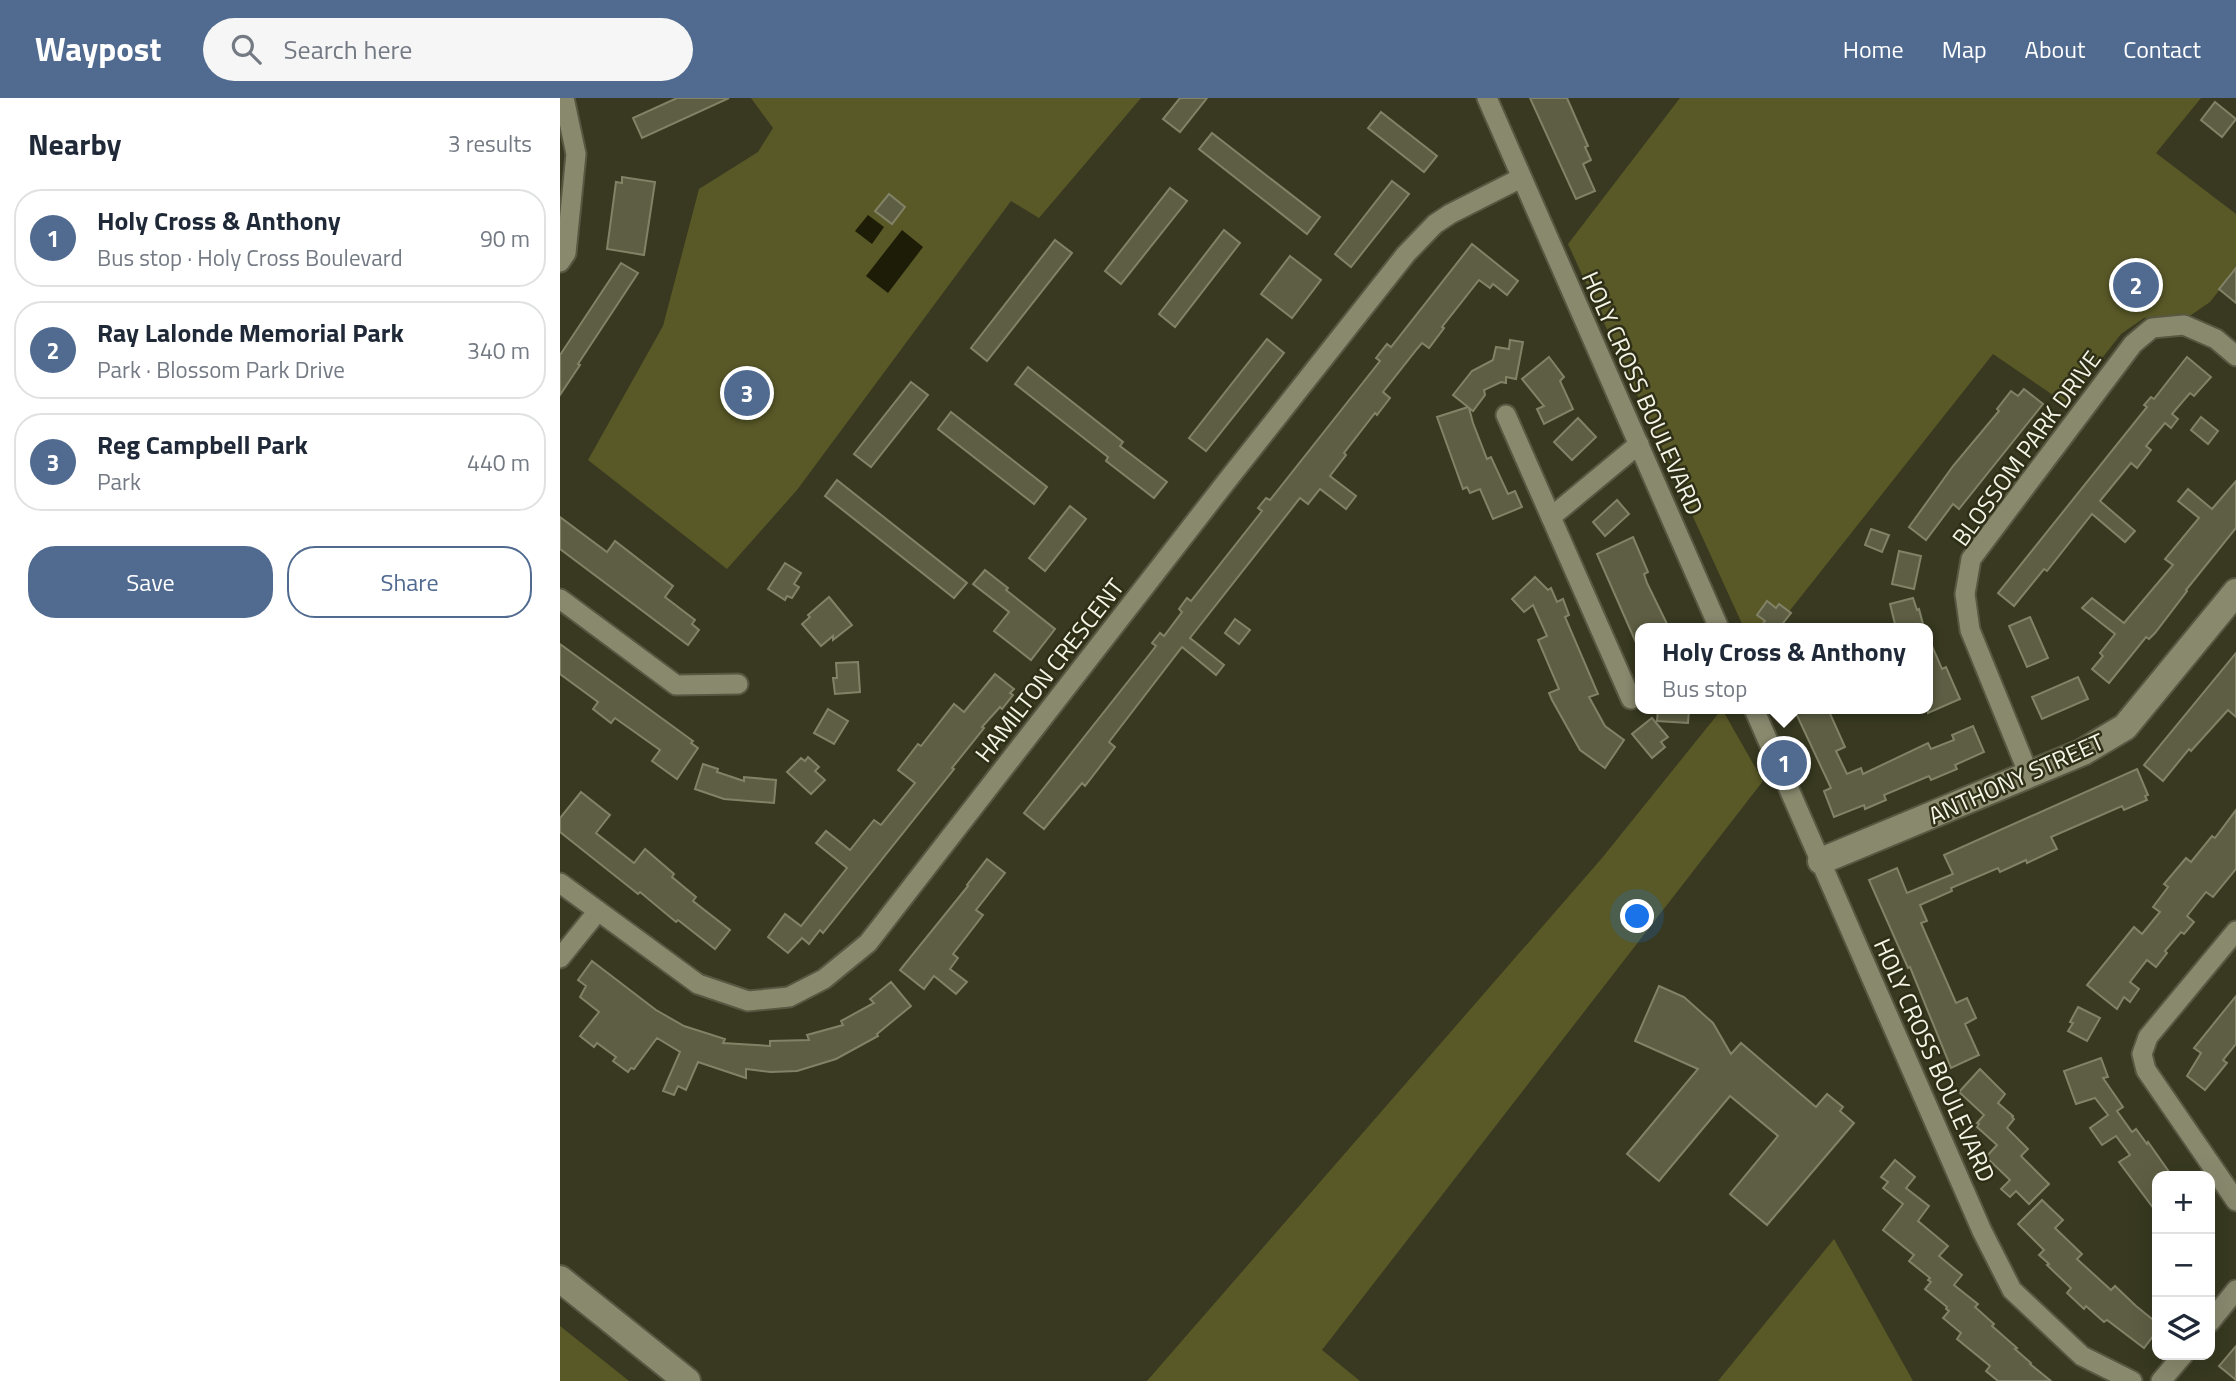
<!DOCTYPE html>
<html lang="en">
<head>
<meta charset="utf-8">
<style>
	:root { --surface:#fff; --page:#f6f6f7; --text:#1f2937; --muted:#747a83; --line:#e0e1e3; --accent:#506a90 }
	body { margin:0; font-family:"Titillium Web",sans-serif; background:var(--page); color:var(--text) }
	.controls { position:absolute; right:21px; bottom:21px; display:grid; overflow:hidden; border-radius:14px; box-shadow:0 7px 28px #0002 }
	.controls button { width:63px; height:63px; display:grid; place-items:center; padding:0; border:0; border-bottom:2px solid var(--line); background:var(--surface); color:var(--text); font:35px sans-serif }
	.you { position:absolute; left:1078px; top:819px; width:24px; height:24px; margin:-18px; border:5px solid #fff; border-radius:50%; background:#1a73e8; box-shadow:0 0 0 10px #1a73e833 }
	.badge { display:grid; place-items:center; width:46px; height:46px; border-radius:50%; background:var(--accent); color:#fff; font-size:23px; font-weight:700 }
	.pin { position:absolute; translate:-50% -50%; border:4px solid #fff; box-shadow:0 2px 7px #0006 }
	.popup { position:absolute; left:1075px; top:525px; width:298px; height:91px; box-sizing:border-box; display:grid; place-content:center; border-radius:14px; background:var(--surface); filter:drop-shadow(0 2px 5px #0005); font-size:23px; white-space:nowrap; color:var(--muted) }
	.popup b { font-size:26px; color:var(--text) }
	.popup::after { content:''; position:absolute; left:50%; top:100%; margin-left:-14px; border:14px solid transparent; border-top-color:var(--surface) }
	.list { margin:0; padding:0; list-style:none }
	h2 { display:flex; justify-content:space-between; align-items:center; height:91px; margin:0; padding:0 28px; font-size:30px }
	h2 small { font-size:23px; font-weight:400; color:var(--muted) }
	.list li { display:grid; grid-template-columns:46px 1fr auto; gap:21px; align-items:center; box-sizing:border-box; height:98px; margin:0 14px 14px; padding:0 14px; border:2px solid var(--line); border-radius:28px }
	.list b { display:block; font-size:26px; white-space:nowrap }
	.list p { margin:0; font-size:23px; white-space:nowrap; color:var(--muted) }
	.list em { font-size:23px; font-style:normal; color:var(--muted) }
	.actions { display:flex; gap:14px; padding:21px 28px }
	.actions a { flex:1; padding:16px 0; border:2px solid var(--accent); border-radius:28px; text-align:center; font-size:24px; color:var(--accent) }
	.actions .main { background:var(--accent); color:#fff }
	.icon { flex:none; width:38px; height:38px; fill:none; stroke:currentColor; stroke-width:2; stroke-linecap:round; stroke-linejoin:round }
	.map { position:relative; flex:none; width:1676px; height:1283px; overflow:hidden }
	header { display:flex; align-items:center; gap:42px; box-sizing:border-box; height:98px; padding:0 35px; background:var(--accent); color:#fff }
	header strong { font-size:33px }
	nav { display:flex; gap:38px; margin-inline-start:auto; font-size:24px }
	.search { width:490px; height:63px; background:var(--page); display:flex; align-items:center; gap:18px; box-sizing:border-box; padding:0 24px; border-radius:38px; color:var(--muted); font-size:26px }
	main { display:flex }
	aside { flex:1; background:var(--surface) }
	.map>svg:first-child { display:block }
	.green { fill:#595928 }
	.water { fill:#1c1c07 }
	.building { fill:#5d5e43; stroke:#818266; stroke-width:2 }
	.lines { fill:none; stroke-linecap:round; stroke-linejoin:round }
	.street-casing { stroke:#575742; stroke-width:23 }
	.secondary-casing { stroke:#575742; stroke-width:30 }
	.street { stroke:#88896d; stroke-width:19 }
	.secondary { stroke:#88896d; stroke-width:26 }
	.labels { text-anchor:middle; dominant-baseline:central; stroke-width:5; stroke-linejoin:round; paint-order:stroke }
	.street-label { font-size:24px; fill:#f4f5e6; stroke:#2e2f16 }
</style>
</head>
<body>
<header>
<strong>Waypost</strong>
<div class="search"><svg class="icon" aria-label="search" viewBox="0 0 24 24"><circle cx="10" cy="10" r="6"/><path d="M15 15l6 6"/></svg>Search here</div>
<nav><a>Home</a><a>Map</a><a>About</a><a>Contact</a></nav>
</header>
<main>
<aside>
<h2>Nearby<small>3 results</small></h2>
<ul class="list">
<li><span class="badge">1</span><div><b>Holy Cross &amp; Anthony</b><p>Bus stop · Holy Cross Boulevard</p></div><em>90 m</em></li>
<li><span class="badge">2</span><div><b>Ray Lalonde Memorial Park</b><p>Park · Blossom Park Drive</p></div><em>340 m</em></li>
<li><span class="badge">3</span><div><b>Reg Campbell Park</b><p>Park</p></div><em>440 m</em></li>
</ul>
<div class="actions"><a class="main">Save</a><a>Share</a></div>
</aside>
<div class="map">
<svg width="1676" height="1283" viewBox="0 0 1676 1283">
	<rect width="100%" height="100%" fill="#383920"/>
	<g class="green">
		<polygon points="191,0 581,0 479,120 451,103 237,392 167,471 28,362 103,228 139,91 198,54 213,30"/>
		<polygon points="1120,0 1641,0 1596,55 1676,116 1676,171 1650,204 1631,217 1584,220 1561,236 1506,306 1433,256 1216,530 1184,530 1008,146"/>
		<polygon points="1162,611 1203,683 762,1252 800,1283 587,1283 1042,760"/>
		<polygon points="1274,1141 1353,1283 1158,1283"/>
		<polygon points="0,1228 69,1283 0,1283"/>
	</g>
	<g class="water">
		<polygon points="308,117 324,129 312,146 295,133"/>
		<polygon points="342,132 363,149 328,195 306,178"/>
	</g>
	<g class="building">
		<polygon points="117,0 169,0 82,40 73,20"/>
		<polygon points="620,0 647,0 620,34 603,21"/>
		<polygon points="970,0 1007,0 1028,48 1025,49 1031,62 1023,66 1035,93 1016,101"/>
		<polygon points="1655,4 1676,21 1662,39 1641,22"/>
		<polygon points="821,14 877,58 864,74 808,30"/>
		<polygon points="652,35 760,119 747,136 639,51"/>
		<polygon points="62,79 95,84 84,157 47,151 56,84 62,85"/>
		<polygon points="832,83 849,96 791,169 775,156"/>
		<polygon points="610,90 627,103 561,186 545,173"/>
		<polygon points="329,96 345,109 332,126 315,113"/>
		<polygon points="664,132 680,145 615,229 599,216"/>
		<polygon points="495,142 512,155 427,263 411,250"/>
		<polygon points="912,146 958,183 947,197 933,186 930,190 919,182 882,229 884,230 869,250 862,245 857,251 823,294 830,300 817,317 815,315 784,355 786,357 770,378 796,398 786,411 760,391 748,406 740,400 630,540 664,567 656,577 622,549 549,644 555,649 525,688 522,685 484,731 464,715 589,557 596,548 592,545 600,535 604,538 622,514 619,511 627,500 631,503 702,413 698,410 706,400 710,402 820,263 816,260 827,246 831,249"/>
		<polygon points="730,158 761,182 732,220 701,196"/>
		<polygon points="61,165 78,175 18,266 20,267 0,297 0,257"/>
		<polygon points="1676,170 1676,205 1659,191"/>
		<polygon points="707,241 724,255 646,353 629,340"/>
		<polygon points="950,242 963,244 956,281 946,279 946,285 941,284 924,292 925,297 913,313 909,310 913,325 927,361 931,359 948,396 955,393 962,409 933,421 920,391 910,395 907,389 903,391 877,319 908,309 893,297 912,273 933,262 936,249 949,251"/>
		<polygon points="989,259 1004,279 1000,283 1013,311 984,326 977,311 984,308 962,281"/>
		<polygon points="1627,259 1651,279 1634,298 1630,295 1612,316 1618,321 1611,330 1605,325 1586,348 1591,352 1577,370 1571,365 1540,403 1575,433 1565,444 1532,416 1487,473 1484,471 1454,508 1438,495 1587,309 1584,307 1591,299 1594,301"/>
		<polygon points="468,269 563,344 560,348 607,384 594,400 546,363 548,359 455,286"/>
		<polygon points="351,284 368,297 311,369 294,356"/>
		<polygon points="1464,291 1483,306 1399,411 1393,406 1366,442 1349,429 1393,368 1439,313 1437,311 1451,293 1458,298"/>
		<polygon points="391,314 487,389 474,406 378,331"/>
		<polygon points="1641,319 1658,333 1648,346 1631,332"/>
		<polygon points="1018,320 1036,339 1012,362 994,344"/>
		<polygon points="277,382 407,485 394,500 265,398"/>
		<polygon points="1676,383 1676,430 1626,492 1627,493 1595,535 1589,541 1586,539 1549,585 1532,571 1543,558 1540,555 1555,536 1522,510 1532,500 1564,525 1613,467 1605,461 1639,420 1618,403 1628,391 1652,411"/>
		<polygon points="1057,402 1069,416 1045,438 1033,424"/>
		<polygon points="510,408 526,421 485,473 469,460"/>
		<polygon points="0,419 47,454 55,443 113,488 105,499 135,522 132,526 139,532 128,547 0,451"/>
		<polygon points="1311,431 1329,437 1322,454 1305,447"/>
		<polygon points="1073,439 1088,474 1084,476 1087,485 1109,530 1081,530 1081,556 1037,456"/>
		<polygon points="1339,453 1361,458 1354,491 1332,486"/>
		<polygon points="225,465 241,475 234,486 239,489 232,500 227,498 225,502 208,491"/>
		<polygon points="425,472 448,490 446,492 495,531 471,562 434,533 449,514 413,486"/>
		<polygon points="975,479 988,492 991,490 997,504 1003,501 1009,517 1005,519 1038,596 1029,599 1045,628 1064,642 1045,670 1020,652 992,602 989,595 999,591 978,542 987,538 973,507 964,514 952,501"/>
		<polygon points="269,499 292,527 273,542 273,538 261,548 242,526 250,519 248,517"/>
		<polygon points="1353,500 1357,512 1359,511 1364,530 1336,530 1330,506"/>
		<polygon points="1207,503 1216,510 1219,506 1231,515 1219,530 1199,530 1205,523 1197,517"/>
		<polygon points="1470,519 1488,560 1467,569 1449,528"/>
		<polygon points="675,521 690,532 679,546 665,535"/>
		<polygon points="1368,539 1382,571 1386,569 1400,601 1368,615"/>
		<polygon points="0,546 133,643 131,645 138,650 117,681 92,663 100,652 55,620 51,625 33,611 38,604 0,576"/>
		<polygon points="1676,555 1676,619 1668,612 1631,653 1629,651 1603,683 1584,667"/>
		<polygon points="298,564 300,594 275,596 273,580 277,580 276,565"/>
		<polygon points="435,576 454,591 450,595 453,597 442,611 440,609 422,629 424,630 392,670 394,671 263,835 260,832 249,846 242,840 228,855 208,839 225,816 241,828 287,770 256,745 266,733 290,752 314,722 321,727 355,685 338,672 358,646 361,648 394,606 404,614"/>
		<polygon points="1518,579 1528,601 1482,621 1472,599"/>
		<polygon points="268,611 288,623 274,646 254,635"/>
		<polygon points="1098,611 1129,611 1128,625 1097,623"/>
		<polygon points="1234,611 1268,611 1285,649 1276,653 1287,676 1301,670 1303,676 1368,645 1371,651 1394,642 1392,637 1413,628 1424,654 1395,667 1397,671 1371,682 1369,678 1324,697 1326,702 1305,711 1304,707 1274,719 1264,693 1271,690"/>
		<polygon points="1092,620 1108,639 1101,644 1105,649 1092,660 1072,636"/>
		<polygon points="248,659 259,669 255,673 265,682 251,696 227,674 241,660 245,663"/>
		<polygon points="143,666 158,671 157,674 184,683 184,679 216,682 214,705 164,701 135,691"/>
		<polygon points="1577,671 1588,697 1585,698 1587,702 1564,712 1562,708 1491,739 1497,751 1467,765 1466,762 1440,774 1438,770 1391,790 1392,793 1360,807 1367,823 1361,825 1396,905 1407,900 1416,920 1405,926 1419,957 1391,970 1350,869 1348,870 1309,782 1337,770 1347,795 1393,776 1384,757"/>
		<polygon points="21,694 50,717 36,735 74,765 85,751 114,776 112,779 136,799 133,803 170,832 155,851 118,822 116,824 80,794 78,796 0,734 0,720"/>
		<polygon points="1676,712 1676,771 1653,799 1646,794 1627,818 1634,824 1624,836 1621,834 1605,853 1607,855 1596,869 1587,862 1570,884 1579,891 1570,904 1564,899 1557,911 1527,887 1574,829 1582,836 1600,814 1593,809 1608,789 1604,786 1626,760 1631,764 1652,738 1655,740"/>
		<polygon points="427,761 445,775 416,812 423,817 393,856 398,860 390,871 407,884 396,896 374,878 364,891 340,872 408,788 407,787"/>
		<polygon points="32,863 96,912 124,928 165,941 163,945 210,948 210,943 249,942 247,937 283,927 281,923 314,905 310,901 331,884 351,908 317,936 318,938 276,961 237,973 211,974 186,971 186,980 138,964 126,992 118,988 114,997 103,993 120,954 97,940 74,971 71,970 68,974 53,963 56,959 37,945 34,949 20,938 39,914 20,899 26,888 18,882"/>
		<polygon points="1099,888 1124,899 1153,925 1171,956 1181,945 1256,1009 1267,996 1283,1009 1280,1013 1294,1025 1207,1127 1170,1096 1218,1038 1170,998 1099,1083 1067,1056 1138,971 1075,943"/>
		<polygon points="1676,898 1676,946 1663,962 1667,965 1645,992 1627,978 1641,955 1634,950"/>
		<polygon points="1518,909 1540,920 1527,943 1508,933 1513,925 1510,924"/>
		<polygon points="1541,960 1548,979 1543,980 1563,1009 1557,1013 1572,1034 1576,1031 1587,1046 1588,1044 1612,1078 1597,1078 1597,1115 1559,1064 1570,1057 1556,1038 1542,1047 1530,1030 1548,1017 1535,1000 1516,1006 1504,973"/>
		<polygon points="1420,971 1445,996 1438,1005 1453,1018 1452,1019 1454,1021 1447,1030 1468,1051 1461,1058 1489,1086 1469,1106 1456,1093 1450,1099 1441,1091 1450,1082 1426,1059 1437,1047 1417,1029 1419,1026 1417,1025 1424,1017 1399,994"/>
		<polygon points="1335,1062 1355,1079 1346,1090 1369,1108 1358,1123 1388,1148 1379,1158 1402,1177 1394,1187 1418,1206 1415,1209 1434,1226 1432,1228 1457,1250 1455,1251 1471,1265 1470,1266 1491,1283 1438,1283 1426,1273 1430,1268 1397,1241 1401,1235 1383,1220 1389,1213 1386,1211 1387,1209 1365,1191 1371,1184 1368,1182 1370,1180 1349,1163 1354,1157 1323,1132 1343,1106 1323,1090 1328,1084 1321,1079"/>
		<polygon points="1482,1102 1503,1122 1495,1130 1522,1156 1517,1161 1551,1192 1555,1188 1576,1208 1597,1225 1597,1233 1584,1250 1547,1222 1544,1224 1526,1208 1524,1211 1507,1195 1511,1190 1487,1167 1489,1166 1479,1157 1484,1152 1458,1126"/>
		<polygon points="1676,1248 1676,1282 1659,1268"/>
	</g>
	<g class="lines">
		<defs>
			<g id="street">
				<polyline points="927,0 1159,530"/>
				<polyline points="0,164 6,155 16,56 4,0"/>
				<polyline points="946,317 1071,601"/>
				<polyline points="991,419 1079,346"/>
				<polyline points="0,501 116,587 178,586"/>
				<polyline points="1194,611 1422,1133 1452,1192 1522,1258 1572,1283"/>
				<polyline points="1469,677 1410,532 1405,496 1411,461 1573,246 1592,230 1624,227 1656,241 1676,258"/>
				<polyline points="0,785 138,886 188,903 229,899 264,881 308,845 666,384 846,156 875,126 890,116 961,80"/>
				<polyline points="1676,833 1588,939 1582,956 1586,972 1676,1103"/>
				<polyline points="0,860 38,813"/>
				<polyline points="1650,1224 1676,1192"/>
				<polyline points="1601,1283 1623,1257"/>
			</g>
			<g id="secondary">
				<polyline points="1261,763 1523,654 1565,629 1676,494"/>
				<polyline points="0,1181 127,1283"/>
			</g>
		</defs>
		<use href="#street" class="street-casing"/>
		<use href="#secondary" class="secondary-casing"/>
		<use href="#street" class="street"/>
		<use href="#secondary" class="secondary"/>
	</g>
	<g class="labels">
		<g class="street-label">
			<text transform="translate(1083 295) rotate(66)">HOLY CROSS BOULEVARD</text>
			<text transform="translate(1466 350) rotate(-54)">BLOSSOM PARK DRIVE</text>
			<text transform="translate(489 572) rotate(-52)">HAMILTON CRESCENT</text>
			<text transform="translate(1456 680) rotate(-24)">ANTHONY STREET</text>
			<text transform="translate(1375 962) rotate(66)">HOLY CROSS BOULEVARD</text>
		</g>
	</g>
</svg>
<div class="controls">
<button>+</button>
<button>−</button>
<button><svg class="icon" aria-label="layers" viewBox="0 0 24 24"><path d="M12 4l9 5-9 5-9-5zM3 14l9 5 9-5"/></svg></button>
</div>
<div class="you"></div>
<div class="pin badge" style="left:1224px;top:665px">1</div>
<div class="popup"><b>Holy Cross &amp; Anthony</b>Bus stop</div>
<div class="pin badge" style="left:1576px;top:187px">2</div>
<div class="pin badge" style="left:187px;top:295px">3</div>
</div>
</main>
</body>
</html>
